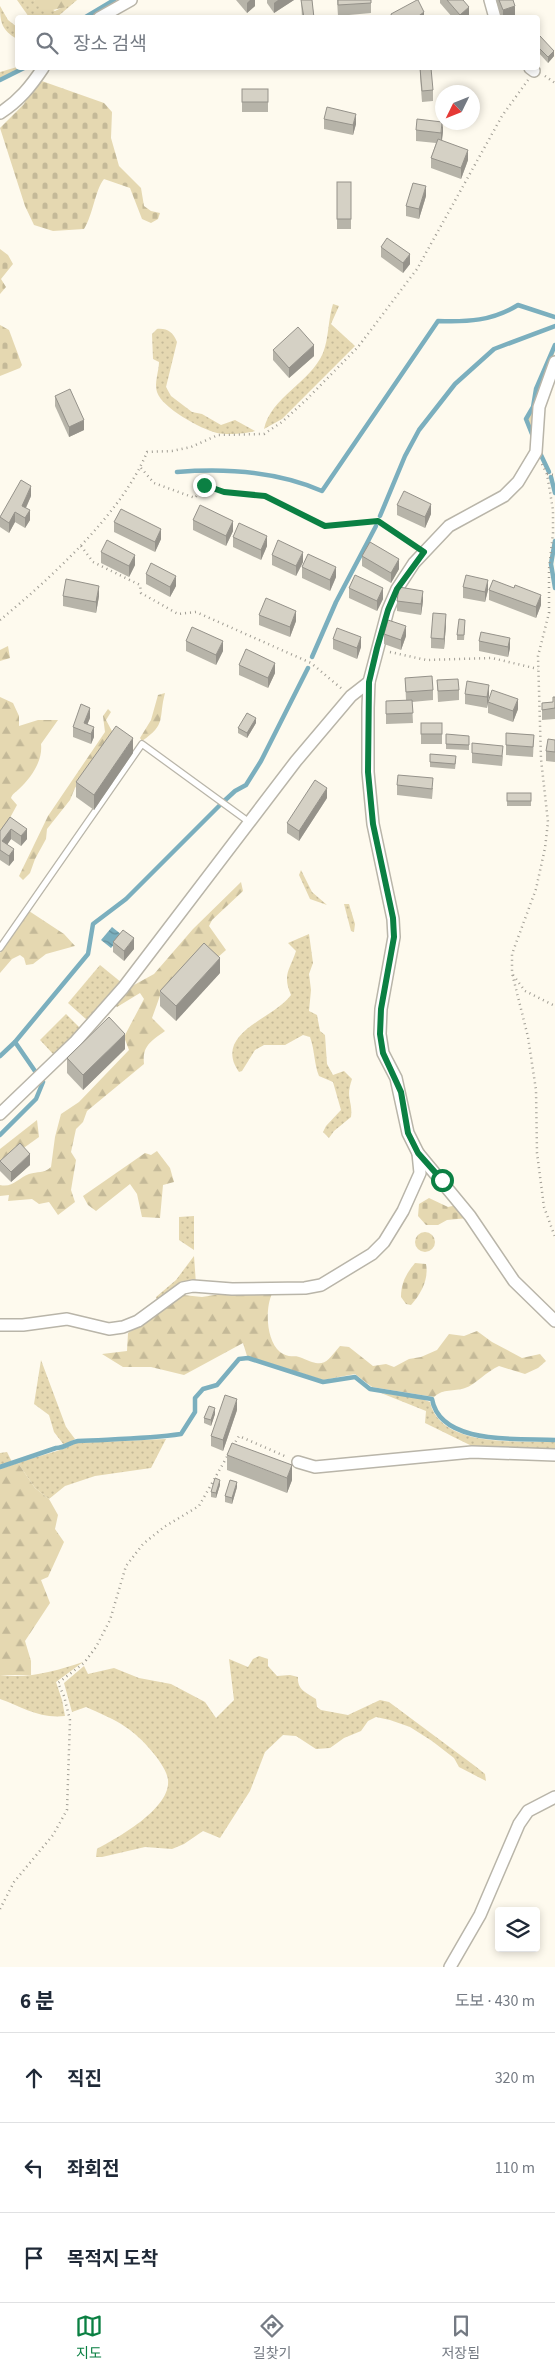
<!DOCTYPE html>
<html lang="ko">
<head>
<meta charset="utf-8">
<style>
	:root { --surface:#fff; --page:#f6f6f7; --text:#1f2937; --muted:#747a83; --line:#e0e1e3; --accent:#0b8043 }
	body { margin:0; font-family:"Source Sans 3","Noto Sans KR",sans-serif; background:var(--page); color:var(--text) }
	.controls { position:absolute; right:15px; bottom:15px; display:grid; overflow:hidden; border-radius:5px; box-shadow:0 2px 8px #0003 }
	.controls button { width:45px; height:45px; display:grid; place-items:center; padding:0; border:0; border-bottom:1px solid var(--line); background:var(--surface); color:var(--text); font:25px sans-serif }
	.compass { position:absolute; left:435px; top:85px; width:45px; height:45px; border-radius:50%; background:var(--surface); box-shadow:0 2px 8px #0003; rotate:227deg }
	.stop { position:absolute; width:15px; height:15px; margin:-11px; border:4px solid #0b8043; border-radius:50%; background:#fff }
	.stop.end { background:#0b8043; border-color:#fff; box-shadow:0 1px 5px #0008 }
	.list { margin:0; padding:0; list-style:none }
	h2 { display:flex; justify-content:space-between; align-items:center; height:65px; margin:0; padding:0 20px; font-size:21px }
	h2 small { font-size:16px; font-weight:400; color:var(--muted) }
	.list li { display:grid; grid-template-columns:32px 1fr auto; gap:15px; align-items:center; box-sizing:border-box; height:90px; padding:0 20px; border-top:1px solid var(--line) }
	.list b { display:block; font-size:19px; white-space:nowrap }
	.list em { font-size:16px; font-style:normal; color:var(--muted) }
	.icon { flex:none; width:28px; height:28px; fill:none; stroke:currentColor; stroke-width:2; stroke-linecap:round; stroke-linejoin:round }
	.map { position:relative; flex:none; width:555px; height:1967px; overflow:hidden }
	.search { position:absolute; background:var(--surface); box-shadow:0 2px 8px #0003; left:15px; right:15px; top:15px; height:55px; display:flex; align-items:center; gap:12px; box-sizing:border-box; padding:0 18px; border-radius:5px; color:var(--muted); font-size:19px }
	.sheet { height:335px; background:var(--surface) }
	nav { display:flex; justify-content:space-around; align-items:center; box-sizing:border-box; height:70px; border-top:1px solid var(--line); background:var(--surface); font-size:14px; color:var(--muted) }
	nav a { display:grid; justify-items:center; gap:2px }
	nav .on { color:var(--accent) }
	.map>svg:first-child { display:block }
	.grass { fill:url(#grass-dots) }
	.forest { fill:url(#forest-firs) }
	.cemetery { fill:url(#cemetery-stones) }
	.water { fill:url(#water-waves) }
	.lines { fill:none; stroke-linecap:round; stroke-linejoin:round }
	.stream { stroke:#7bafbe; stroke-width:4.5 }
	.service-casing { stroke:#b9b5a9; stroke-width:8 }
	.minor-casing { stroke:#b9b5a9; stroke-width:14 }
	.path { stroke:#a09d94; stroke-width:2.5; stroke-dasharray:1 4; stroke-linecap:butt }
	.service { stroke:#fff; stroke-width:5.5 }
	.minor { stroke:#fff; stroke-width:11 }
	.wall { fill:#b7b4a9 }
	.shaded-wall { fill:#95928a }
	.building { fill:#d5d1c5; stroke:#95928a }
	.route { stroke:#0b8043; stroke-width:6 }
</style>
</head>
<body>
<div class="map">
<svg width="555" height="1967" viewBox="0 0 555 1967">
	<defs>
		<pattern id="grass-dots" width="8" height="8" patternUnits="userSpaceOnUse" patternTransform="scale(1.25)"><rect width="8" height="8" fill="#e5d8b1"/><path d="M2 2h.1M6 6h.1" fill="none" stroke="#c4b998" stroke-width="1.8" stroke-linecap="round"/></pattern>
		<pattern id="forest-firs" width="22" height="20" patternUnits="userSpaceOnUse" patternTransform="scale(1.25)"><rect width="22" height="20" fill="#e5d8b1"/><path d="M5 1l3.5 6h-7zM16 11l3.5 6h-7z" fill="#c4b998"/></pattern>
		<pattern id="cemetery-stones" width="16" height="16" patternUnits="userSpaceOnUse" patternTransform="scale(1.25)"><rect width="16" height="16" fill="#e5d8b1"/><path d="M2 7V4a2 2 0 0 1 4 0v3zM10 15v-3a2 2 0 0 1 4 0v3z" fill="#c4b998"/></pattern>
		<pattern id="water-waves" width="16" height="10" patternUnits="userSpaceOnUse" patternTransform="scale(1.25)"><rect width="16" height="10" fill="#7bafbe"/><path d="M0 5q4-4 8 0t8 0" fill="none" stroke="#648e9a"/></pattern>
	</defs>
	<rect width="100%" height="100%" fill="#fefaee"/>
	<g class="grass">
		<polygon points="17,0 34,0 55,11 77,0 56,18 29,17"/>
		<path d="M 0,6 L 8,20 L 17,27 L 17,39 C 2,30 0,23 0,6 Z"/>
		<polygon points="17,67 21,68 0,79 0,72"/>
		<path d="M 333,304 L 339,306 L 331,324 L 355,346 L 282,419 L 264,429 C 271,397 310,383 323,353 C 329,338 328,319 333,304 Z"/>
		<path d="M 157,329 C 167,328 173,332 177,342 L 166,387 L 171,396 L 192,412 L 202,414 L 221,425 L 235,420 L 255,431 C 245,434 227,435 217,433 C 201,429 162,408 157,392 C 154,383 159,371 159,362 L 153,359 L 152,334 Z"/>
		<polygon points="555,350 534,435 528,422 528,418 534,409 537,389"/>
		<polygon points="301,870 312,892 327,905 310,899 299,875"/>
		<polygon points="344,904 349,904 355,924 354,932 351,931"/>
		<path d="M 309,934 L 313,963 L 309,974 L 311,990 L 309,1011 L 317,1015 L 320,1031 L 325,1035 L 327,1064 L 333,1075 L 344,1071 L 352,1079 C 345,1099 353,1100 351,1117 L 334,1131 L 329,1138 L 323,1132 L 326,1126 L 341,1110 L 333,1082 L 319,1076 C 314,1064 315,1051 310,1037 L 303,1035 L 285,1045 L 264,1045 L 255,1050 L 242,1071 L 239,1072 C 212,1033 274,1019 291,995 C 282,974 290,970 296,951 L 288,943 Z"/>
		<polygon points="100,965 122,983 87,1020 68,1003"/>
		<polygon points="66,1014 81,1029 54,1055 40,1040"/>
		<polygon points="194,1216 194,1250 179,1240 179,1217"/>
		<polygon points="194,1256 196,1284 157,1303 156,1297 176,1280"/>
		<polygon points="41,1360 66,1427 75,1439 64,1445 54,1432 49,1415 34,1404"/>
		<path d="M 381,1393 L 417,1397 L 430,1402 C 440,1448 519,1441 555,1442 L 555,1450 L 474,1447 L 425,1423 L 426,1411 Z"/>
		<path d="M 166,1439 L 151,1468 L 95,1476 L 65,1486 L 49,1499 L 35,1488 L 18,1463 C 36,1456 60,1452 76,1443 Z"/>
		<polygon points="7,1452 12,1462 0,1465 0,1453"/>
		<path d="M 259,1656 L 268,1659 L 268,1666 L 277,1676 L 290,1675 L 298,1677 C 297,1690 307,1693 316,1699 L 317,1707 L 321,1710 L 348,1715 L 380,1700 L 389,1702 L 475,1766 L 485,1774 L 486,1781 L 459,1767 L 454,1758 L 432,1741 L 410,1727 L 390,1720 L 376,1717 L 368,1721 L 361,1731 L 344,1738 L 330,1748 L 316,1749 L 296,1736 L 283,1735 L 265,1752 L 250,1791 L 220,1838 L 203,1831 L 184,1844 L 172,1849 L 145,1847 L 102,1857 L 96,1857 L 97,1849 C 117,1838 171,1809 168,1780 C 167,1765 140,1736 127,1728 C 115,1719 99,1713 86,1707 L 72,1712 L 64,1683 L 84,1666 L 88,1674 L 114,1668 L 139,1678 L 171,1684 L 205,1702 L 216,1718 L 234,1700 L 229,1659 L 248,1667 L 253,1659 Z"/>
		<path d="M 83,1662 L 56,1682 L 62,1700 L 65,1716 C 39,1719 23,1707 0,1699 L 0,1675 C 28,1679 56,1671 83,1662 Z"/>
	</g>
	<g class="forest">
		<polygon points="34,0 77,0 66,7 44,12"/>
		<polygon points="8,646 10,658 0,661 0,650"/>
		<path d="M 165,693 C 158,719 167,724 142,741 L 140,738 L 151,720 L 158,695 Z"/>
		<path d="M 0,697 L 13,703 L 19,716 L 19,726 L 38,720 L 58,720 L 41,744 C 43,761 31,778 19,789 C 15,793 13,793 11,798 L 17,805 L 0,836 Z"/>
		<polygon points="108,709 111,712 106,720 113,733 75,788 70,800 47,829 46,839 35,859 30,873 23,880 19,876 48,816 105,732 103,716"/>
		<path d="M 241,882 L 243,891 L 212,920 L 209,926 L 226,950 L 217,958 L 203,945 L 190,962 L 161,993 L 152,1018 L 165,1031 C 151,1041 142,1046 144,1064 L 87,1111 L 83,1122 L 76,1129 L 71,1152 L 76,1160 L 71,1190 L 75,1202 L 58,1215 L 49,1202 L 39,1204 L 32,1199 L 8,1201 L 9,1195 L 0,1196 L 0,1185 C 13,1188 18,1178 29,1174 C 38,1171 43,1174 51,1167 L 55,1137 L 61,1114 L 79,1102 L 129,1050 L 124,1037 L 144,999 L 140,993 L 117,1007 L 114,1004 L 134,985 L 154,974 L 193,929 Z"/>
		<polygon points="29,911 64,934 75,946 46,954 33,964 26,965 24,958 20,955 12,959 0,973 0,953"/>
		<polygon points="37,1120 39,1137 0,1165 0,1149"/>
		<polygon points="157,1151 170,1168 174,1182 163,1185 160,1218 142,1217 137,1194 130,1184 96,1211 88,1205 83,1196 145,1153 151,1155"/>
		<path d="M 227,1293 L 272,1294 C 265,1308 266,1341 280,1352 C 289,1359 294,1354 302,1358 C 324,1368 325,1364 340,1346 L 349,1347 L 373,1366 L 386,1364 L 394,1367 L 409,1359 L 421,1357 L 437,1350 L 449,1334 L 464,1336 L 477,1331 L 492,1342 L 522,1358 L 540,1354 L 546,1361 L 538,1368 L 525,1374 L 499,1366 C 487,1371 475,1385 465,1388 C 453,1392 444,1388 434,1397 L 372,1387 L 355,1374 L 323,1380 L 247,1356 L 243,1343 L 184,1375 L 151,1367 L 123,1367 L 102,1354 L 127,1351 L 128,1333 L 183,1295 L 202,1297 Z"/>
		<polygon points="18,1463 35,1488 49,1499 58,1515 55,1529 64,1542 48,1577 41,1580 50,1603 25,1641 31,1661 31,1675 0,1675 0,1469"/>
	</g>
	<g class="cemetery">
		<path d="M 39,80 L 104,103 L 112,112 L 111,138 L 119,166 L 141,188 L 144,206 L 151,211 L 160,213 L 158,219 L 151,223 L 142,219 L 130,188 L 104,179 C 95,190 93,215 84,229 L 53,231 L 34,225 L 25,206 L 0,128 L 24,104 L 28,95 Z"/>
		<polygon points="0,249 8,255 13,264 1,279 6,287 0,294"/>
		<polygon points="0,325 9,330 22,365 20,368 0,376"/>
		<polygon points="429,1198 448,1207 457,1205 468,1218 447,1220 438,1225 426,1225 418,1216 419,1204"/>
		<circle cx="425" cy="1242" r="10"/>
		<path d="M 415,1263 L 426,1264 C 429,1279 421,1294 411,1305 L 406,1304 L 401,1297 C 401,1283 406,1274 415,1263 Z"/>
	</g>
	<polygon class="water" points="112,927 122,935 111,948 101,940"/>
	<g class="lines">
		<g class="stream">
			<polyline points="84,18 114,0"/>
			<polyline points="0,80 24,68"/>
			<polyline points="534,439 526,419 533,407 536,389 555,345"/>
			<polyline points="540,453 549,472"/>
			<path d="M 177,472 C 226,468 276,471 322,491 L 438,321 C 468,322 492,321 518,305 L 555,317"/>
			<polyline points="551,477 555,493"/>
			<polyline points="380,516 405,456 419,430 455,384 494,349 555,326"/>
			<polyline points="555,541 551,564 555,588"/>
			<polyline points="312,657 336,602 376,526"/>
			<polyline points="15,1042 37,1074"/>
			<polyline points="0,1056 15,1042 88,954 93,924 126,899 222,803 235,791 246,785 261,761 308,668"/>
			<polyline points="0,1135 36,1099 43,1082"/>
			<path d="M 0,1467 L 56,1448 C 65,1448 70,1442 78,1441 C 113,1439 147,1439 181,1434 L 195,1412 L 195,1398 L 203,1389 L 217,1385 L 239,1359 L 248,1358 L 323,1382 L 355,1377 L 370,1389 L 432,1399 C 440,1446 520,1438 555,1440"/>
		</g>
		<defs>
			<polyline id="service" points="0,948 142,744 249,822"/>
			<g id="minor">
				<polyline points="490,0 495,18"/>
				<polyline points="99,18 131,0"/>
				<polyline points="530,68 534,71"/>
				<path d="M 0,113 C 19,101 31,86 43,68"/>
				<polyline points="555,362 539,407 536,452 518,482 504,496 449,526 414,563 397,589 388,610 369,682 368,708 368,772 373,824 393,919 394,937 381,1009 380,1034 383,1053 396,1078 408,1133 418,1153 470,1216 514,1281 555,1321"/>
				<polyline points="0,1114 76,1041 123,988 296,761 351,696 369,682"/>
				<polyline points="0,1325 23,1325 67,1319 109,1329 123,1327 138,1321 183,1288 193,1286 232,1289 305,1288 321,1285 372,1254 384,1242 403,1211 420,1173 418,1153"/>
				<polyline points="298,1462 315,1467 472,1452 555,1455"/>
				<polyline points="450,1967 480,1915 519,1824 528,1811 555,1797"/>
			</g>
		</defs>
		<use href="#service" class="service-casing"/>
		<use href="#minor" class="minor-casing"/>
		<g class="path">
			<polyline points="545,76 555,83"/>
			<polyline points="542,464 547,474 553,510 553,533 549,569 549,613 538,656 541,759 548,822 545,848 536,889 512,954 512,973 528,1037 536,1090 537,1153 544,1207 555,1237"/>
			<polyline points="141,468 154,483 195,498 204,485 224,492 265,496 325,526 378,521 414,546"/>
			<polyline points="547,474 555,475"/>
			<polyline points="81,546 93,562 140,585 141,593 178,614 196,612 311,663 342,689"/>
			<path d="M 0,620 C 50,579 123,512 147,452 L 172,451 L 191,447 L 218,435 L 264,434 L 282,422 L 306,400 L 358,347 L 417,269 L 502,116 L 528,80"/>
			<polyline points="390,652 426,660 492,658 538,669"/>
			<polyline points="513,975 525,991 555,1006"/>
			<polyline points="233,1446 239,1436 287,1457"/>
			<polyline points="0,1909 14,1882 53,1835 67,1810 70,1720 64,1696 58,1683 84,1663 96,1647 110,1620 126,1566 143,1544 164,1527 199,1506 228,1455"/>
		</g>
		<use href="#service" class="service"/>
		<use href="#minor" class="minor"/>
	</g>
	<g class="wall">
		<polygon points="236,0 255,0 255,6 247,13"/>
		<polygon points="267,0 294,0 274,13 267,3"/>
		<polygon points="301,0 312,0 314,18 302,18"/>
		<polygon points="337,0 371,0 371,13 338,16"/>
		<polygon points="440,0 463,0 469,17 453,18 440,3"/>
		<polygon points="496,0 513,0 515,16 511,18 502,18"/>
		<polygon points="538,39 554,56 548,63 538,52"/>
		<polygon points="420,68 433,90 433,101 422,102 420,76"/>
		<rect x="242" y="89" width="26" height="23"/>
		<polygon points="324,119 356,124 353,135 324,129"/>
		<polygon points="416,130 443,132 442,141 468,160 461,179 431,168 431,158 436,143 416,141"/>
		<rect x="337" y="182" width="14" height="47"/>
		<polygon points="426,196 419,219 406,216 406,206"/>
		<polygon points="381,247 410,264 403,273 381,257"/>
		<polygon points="273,350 314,356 289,378 273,360"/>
		<polygon points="55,396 84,430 69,437 55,406"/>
		<polygon points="31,496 26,508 30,520 25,528 15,522 9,533 0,527 0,517"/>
		<polygon points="397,505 431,514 425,528 397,515"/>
		<polygon points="193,520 233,531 226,546 193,530"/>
		<polygon points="114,522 161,539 155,552 114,532"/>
		<polygon points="233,537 267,546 261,560 233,547"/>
		<polygon points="101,552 135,565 129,577 101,563"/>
		<polygon points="272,555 303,562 296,576 272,565"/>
		<polygon points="362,556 399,569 391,583 362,566"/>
		<polygon points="302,567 336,577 330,591 302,578"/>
		<polygon points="146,574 176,586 170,597 146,584"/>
		<polygon points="463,587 488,590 485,602 463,598"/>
		<polygon points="349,588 383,599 377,611 349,598"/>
		<polygon points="489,590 541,605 536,618 489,600"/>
		<polygon points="63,596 99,596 96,613 63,606"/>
		<polygon points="397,601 423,601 421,615 397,611"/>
		<polygon points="259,615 296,621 290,637 259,625"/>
		<polygon points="446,625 444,649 431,648 431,638"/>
		<polygon points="465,625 464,640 457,640 457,635"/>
		<polygon points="384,634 406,636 401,650 384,644"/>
		<polygon points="510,638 510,648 508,657 479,651 479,641"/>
		<polygon points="333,639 361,647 357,659 333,649"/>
		<polygon points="186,641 223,651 216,665 186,651"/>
		<polygon points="239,665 275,673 268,688 239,675"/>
		<polygon points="405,678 433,690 433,700 412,702 413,723 386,724 386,701 406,700"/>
		<polygon points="437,680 459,690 459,700 438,702"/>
		<polygon points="465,694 489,695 487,708 465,704"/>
		<polygon points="555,697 555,719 542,720 542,703 553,702"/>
		<polygon points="488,702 518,709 513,722 488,713"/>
		<polygon points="90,718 87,724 94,737 91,744 73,737 73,727"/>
		<polygon points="256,723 247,738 238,733 238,728"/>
		<rect x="421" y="723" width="21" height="21"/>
		<polygon points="506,733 534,735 533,757 506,755"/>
		<polygon points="469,736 469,750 446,749 446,744"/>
		<polygon points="555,740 555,762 546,761 546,751"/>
		<polygon points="133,753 94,810 76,797 76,782"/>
		<polygon points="472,753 503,756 502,766 472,763"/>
		<polygon points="430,754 456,761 455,769 430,767"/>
		<polygon points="397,785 433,788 432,799 397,795"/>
		<rect x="507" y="793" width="24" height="13"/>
		<polygon points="327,798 299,841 287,833 287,823"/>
		<polygon points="10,817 27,839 21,846 11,839 7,845 14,860 9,866 0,860 0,831"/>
		<polygon points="113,942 134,949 124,961 113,952"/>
		<polygon points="220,973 176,1021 160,1006 160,991"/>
		<polygon points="125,1049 83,1090 67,1073 67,1058"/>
		<polygon points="0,1161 30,1165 11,1182 0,1171"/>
		<polygon points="237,1410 223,1451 211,1446 211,1436"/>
		<polygon points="215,1414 211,1426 204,1423 204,1418"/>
		<polygon points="227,1455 292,1480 287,1493 227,1470"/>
		<polygon points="220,1485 216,1498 211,1497 211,1492"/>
		<polygon points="237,1487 232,1504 225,1502 225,1496"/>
	</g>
	<g class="shaded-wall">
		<polygon points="250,0 255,0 255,6 247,13 247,3"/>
		<polygon points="278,0 294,0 274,13 274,3"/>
		<polygon points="515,6 515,16 511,18 503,18 503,10"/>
		<polygon points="469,7 469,17 460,18 460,15"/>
		<polygon points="424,12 424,18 416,18"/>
		<polygon points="554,51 554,56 548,63 548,57"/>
		<polygon points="356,114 356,124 353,135 353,125"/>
		<polygon points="443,122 443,132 441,144 441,133"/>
		<polygon points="468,150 468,160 461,179 461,168"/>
		<polygon points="426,186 426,196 419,219 419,209"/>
		<polygon points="410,254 410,264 403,273 403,263"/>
		<polygon points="314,345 314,356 289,378 289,368"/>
		<polygon points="84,420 84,430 69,437 69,427"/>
		<polygon points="31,486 31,496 22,516 22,506"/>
		<polygon points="431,504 431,514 425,528 425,517"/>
		<polygon points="30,510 30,520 25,528 25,518"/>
		<polygon points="15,512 15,522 9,533 9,523"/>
		<polygon points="233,521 233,531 226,546 226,536"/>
		<polygon points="161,529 161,539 155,552 155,542"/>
		<polygon points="267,536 267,546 261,560 261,550"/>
		<polygon points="303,552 303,562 296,576 296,566"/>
		<polygon points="135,555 135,565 129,577 129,566"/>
		<polygon points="399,559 399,569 391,583 391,573"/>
		<polygon points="336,567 336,577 330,591 330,580"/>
		<polygon points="176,576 176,586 170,597 170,587"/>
		<polygon points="488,580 488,590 485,602 485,592"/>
		<polygon points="99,586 99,596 96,613 96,602"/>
		<polygon points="383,588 383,599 377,611 377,601"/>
		<polygon points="423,591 423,601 421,615 421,604"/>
		<polygon points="541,595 541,605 536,618 536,607"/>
		<polygon points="296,611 296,621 290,637 290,627"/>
		<polygon points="446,614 446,625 444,649 444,639"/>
		<polygon points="406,626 406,636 401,650 401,640"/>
		<polygon points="361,637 361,647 357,659 357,648"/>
		<polygon points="510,638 510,648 508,657 508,647"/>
		<polygon points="223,641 223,651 216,665 216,655"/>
		<polygon points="275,663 275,673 268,688 268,678"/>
		<polygon points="489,685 489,695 487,708 487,697"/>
		<polygon points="518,699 518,709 513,722 513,711"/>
		<polygon points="90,708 90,718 84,733 84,723"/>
		<polygon points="256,718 256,723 247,738 247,733"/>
		<polygon points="94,727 94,737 91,744 91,734"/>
		<polygon points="133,738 133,753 94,810 94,795"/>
		<polygon points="327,788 327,798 299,841 299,831"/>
		<polygon points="11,829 11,839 2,852 2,841"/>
		<polygon points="27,829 27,839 21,846 21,836"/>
		<polygon points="14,849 14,860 9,866 9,856"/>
		<polygon points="134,938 134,949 124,961 124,951"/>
		<polygon points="220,958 220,973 176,1021 176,1006"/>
		<polygon points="125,1034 125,1049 83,1090 83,1075"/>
		<polygon points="30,1154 30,1165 11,1182 11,1172"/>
		<polygon points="237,1399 237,1410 223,1451 223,1440"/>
		<polygon points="215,1408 215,1414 211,1426 211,1420"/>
		<polygon points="292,1465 292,1480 287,1493 287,1478"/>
		<polygon points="220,1480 220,1485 216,1498 216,1493"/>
		<polygon points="237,1482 237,1487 232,1504 232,1498"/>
	</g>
	<g class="building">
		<polygon points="301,0 312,0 314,18 304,18"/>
		<polygon points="338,0 371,0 371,3 338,5"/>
		<polygon points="417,0 418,0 424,12 416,18 392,18 391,14"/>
		<polygon points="447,0 463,0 469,7 460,15"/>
		<polygon points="499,0 513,0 515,6 503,10"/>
		<polygon points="540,36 554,51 548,57 538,47 538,39"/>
		<polygon points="420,68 431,68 433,90 422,91"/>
		<rect x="242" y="89" width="26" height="13"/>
		<polygon points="327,107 356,114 353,125 324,119"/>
		<polygon points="417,119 442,122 441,133 416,130"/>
		<polygon points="438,139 468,150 461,168 431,158"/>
		<rect x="337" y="182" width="14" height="37"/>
		<polygon points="413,183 426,186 419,209 406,206"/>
		<polygon points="387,238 410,254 403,263 381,247"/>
		<polygon points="298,327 314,345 289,368 273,350"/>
		<polygon points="70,389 84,420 69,427 55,396"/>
		<polygon points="21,480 31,486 22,506 30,510 25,518 15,512 9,523 0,517"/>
		<polygon points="404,491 431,504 425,517 397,505"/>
		<polygon points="200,505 233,521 226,536 193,520"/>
		<polygon points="121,509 161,529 155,542 114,522"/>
		<polygon points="239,523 267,536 261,550 233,537"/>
		<polygon points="107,540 135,555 129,566 101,552"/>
		<polygon points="278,540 303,552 296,566 272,555"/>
		<polygon points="370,542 399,559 391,573 362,556"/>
		<polygon points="308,554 336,567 330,580 302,567"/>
		<polygon points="151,563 176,576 170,587 146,574"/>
		<polygon points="355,575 383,588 377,601 349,588"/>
		<polygon points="466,575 488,580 485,592 463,587"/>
		<polygon points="66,579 99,586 96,602 63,596"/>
		<polygon points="493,580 514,588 515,585 541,595 536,607 489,590"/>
		<polygon points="399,587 423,591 421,604 397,601"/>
		<polygon points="266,598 296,611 290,627 259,615"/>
		<polygon points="433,613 446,614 444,639 431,638"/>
		<polygon points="459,619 465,620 464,635 457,635"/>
		<polygon points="388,620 406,626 401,640 384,634"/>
		<polygon points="192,627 223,641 216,655 186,641"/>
		<polygon points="337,628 361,637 357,648 333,639"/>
		<polygon points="481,632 510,638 508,647 479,641"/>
		<polygon points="246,649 275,663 268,678 239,665"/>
		<polygon points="432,676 433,690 406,692 405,678"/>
		<polygon points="458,679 459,690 438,691 437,680"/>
		<polygon points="467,681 489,685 487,697 465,694"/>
		<polygon points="492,690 518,699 513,711 488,702"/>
		<polygon points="553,697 555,697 555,708 542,710 542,703 553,702"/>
		<polygon points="412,700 413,713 386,714 386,701"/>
		<polygon points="81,704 90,708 84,723 94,727 91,734 73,727"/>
		<polygon points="247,713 256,718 247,733 238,728"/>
		<rect x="421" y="723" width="21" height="11"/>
		<polygon points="116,726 133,738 94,795 76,782"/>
		<polygon points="506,733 534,735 533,747 506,745"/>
		<polygon points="446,734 469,736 469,745 446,744"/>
		<polygon points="548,739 555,740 555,752 546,751"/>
		<polygon points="472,743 503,746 502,756 472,753"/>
		<polygon points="430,754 456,756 455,764 430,762"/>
		<polygon points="398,775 433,778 432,789 397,785"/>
		<polygon points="315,780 327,788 299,831 287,823"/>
		<rect x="507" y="793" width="24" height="8"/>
		<polygon points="10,817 27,829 21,836 11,829 2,841 14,849 9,856 0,850 0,831"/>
		<polygon points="123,930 134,938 124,951 113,942"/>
		<polygon points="204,943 220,958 176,1006 160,991"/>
		<polygon points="109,1017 125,1034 83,1075 67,1058"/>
		<polygon points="20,1143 30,1154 11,1172 0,1161"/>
		<polygon points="225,1395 237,1399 223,1440 211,1436"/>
		<polygon points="209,1406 215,1408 211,1420 204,1418"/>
		<polygon points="232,1443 292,1465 287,1478 227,1455"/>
		<polygon points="215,1478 220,1480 216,1493 211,1492"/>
		<polygon points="230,1480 237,1482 232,1498 225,1496"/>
	</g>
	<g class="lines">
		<polyline class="route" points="204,485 224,492 265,496 325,526 378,521 424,552 397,589 388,610 377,648 369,682 368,772 373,824 393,918 394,937 381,1009 380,1034 383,1053 401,1092 408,1133 418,1153 442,1180"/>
	</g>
</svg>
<div class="controls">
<button><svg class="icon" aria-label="layers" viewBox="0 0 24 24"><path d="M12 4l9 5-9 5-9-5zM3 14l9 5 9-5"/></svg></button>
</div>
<svg class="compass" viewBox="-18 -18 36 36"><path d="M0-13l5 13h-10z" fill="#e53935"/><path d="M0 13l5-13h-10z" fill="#747a83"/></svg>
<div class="stop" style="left:442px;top:1180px"></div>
<div class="stop end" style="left:204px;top:485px"></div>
<div class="search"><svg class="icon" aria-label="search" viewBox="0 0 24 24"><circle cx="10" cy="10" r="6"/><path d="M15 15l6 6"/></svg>장소 검색</div>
</div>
<section class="sheet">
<h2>6 분<small>도보 · 430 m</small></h2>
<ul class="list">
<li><svg class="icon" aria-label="ahead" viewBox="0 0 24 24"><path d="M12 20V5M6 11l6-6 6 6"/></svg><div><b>직진</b></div><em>320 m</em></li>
<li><svg class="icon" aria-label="left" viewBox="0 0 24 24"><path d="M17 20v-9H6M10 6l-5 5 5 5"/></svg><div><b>좌회전</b></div><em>110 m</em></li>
<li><svg class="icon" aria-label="arrive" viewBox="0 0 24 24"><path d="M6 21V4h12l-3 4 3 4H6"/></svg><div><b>목적지 도착</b></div></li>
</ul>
</section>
<nav>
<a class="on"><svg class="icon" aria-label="map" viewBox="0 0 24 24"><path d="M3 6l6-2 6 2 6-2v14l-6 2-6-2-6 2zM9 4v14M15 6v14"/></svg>지도</a>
<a><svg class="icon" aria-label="directions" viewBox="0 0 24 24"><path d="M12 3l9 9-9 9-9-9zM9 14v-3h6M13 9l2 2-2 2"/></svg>길찾기</a>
<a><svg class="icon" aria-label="saved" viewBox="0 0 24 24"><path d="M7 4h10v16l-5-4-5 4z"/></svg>저장됨</a>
</nav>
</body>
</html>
